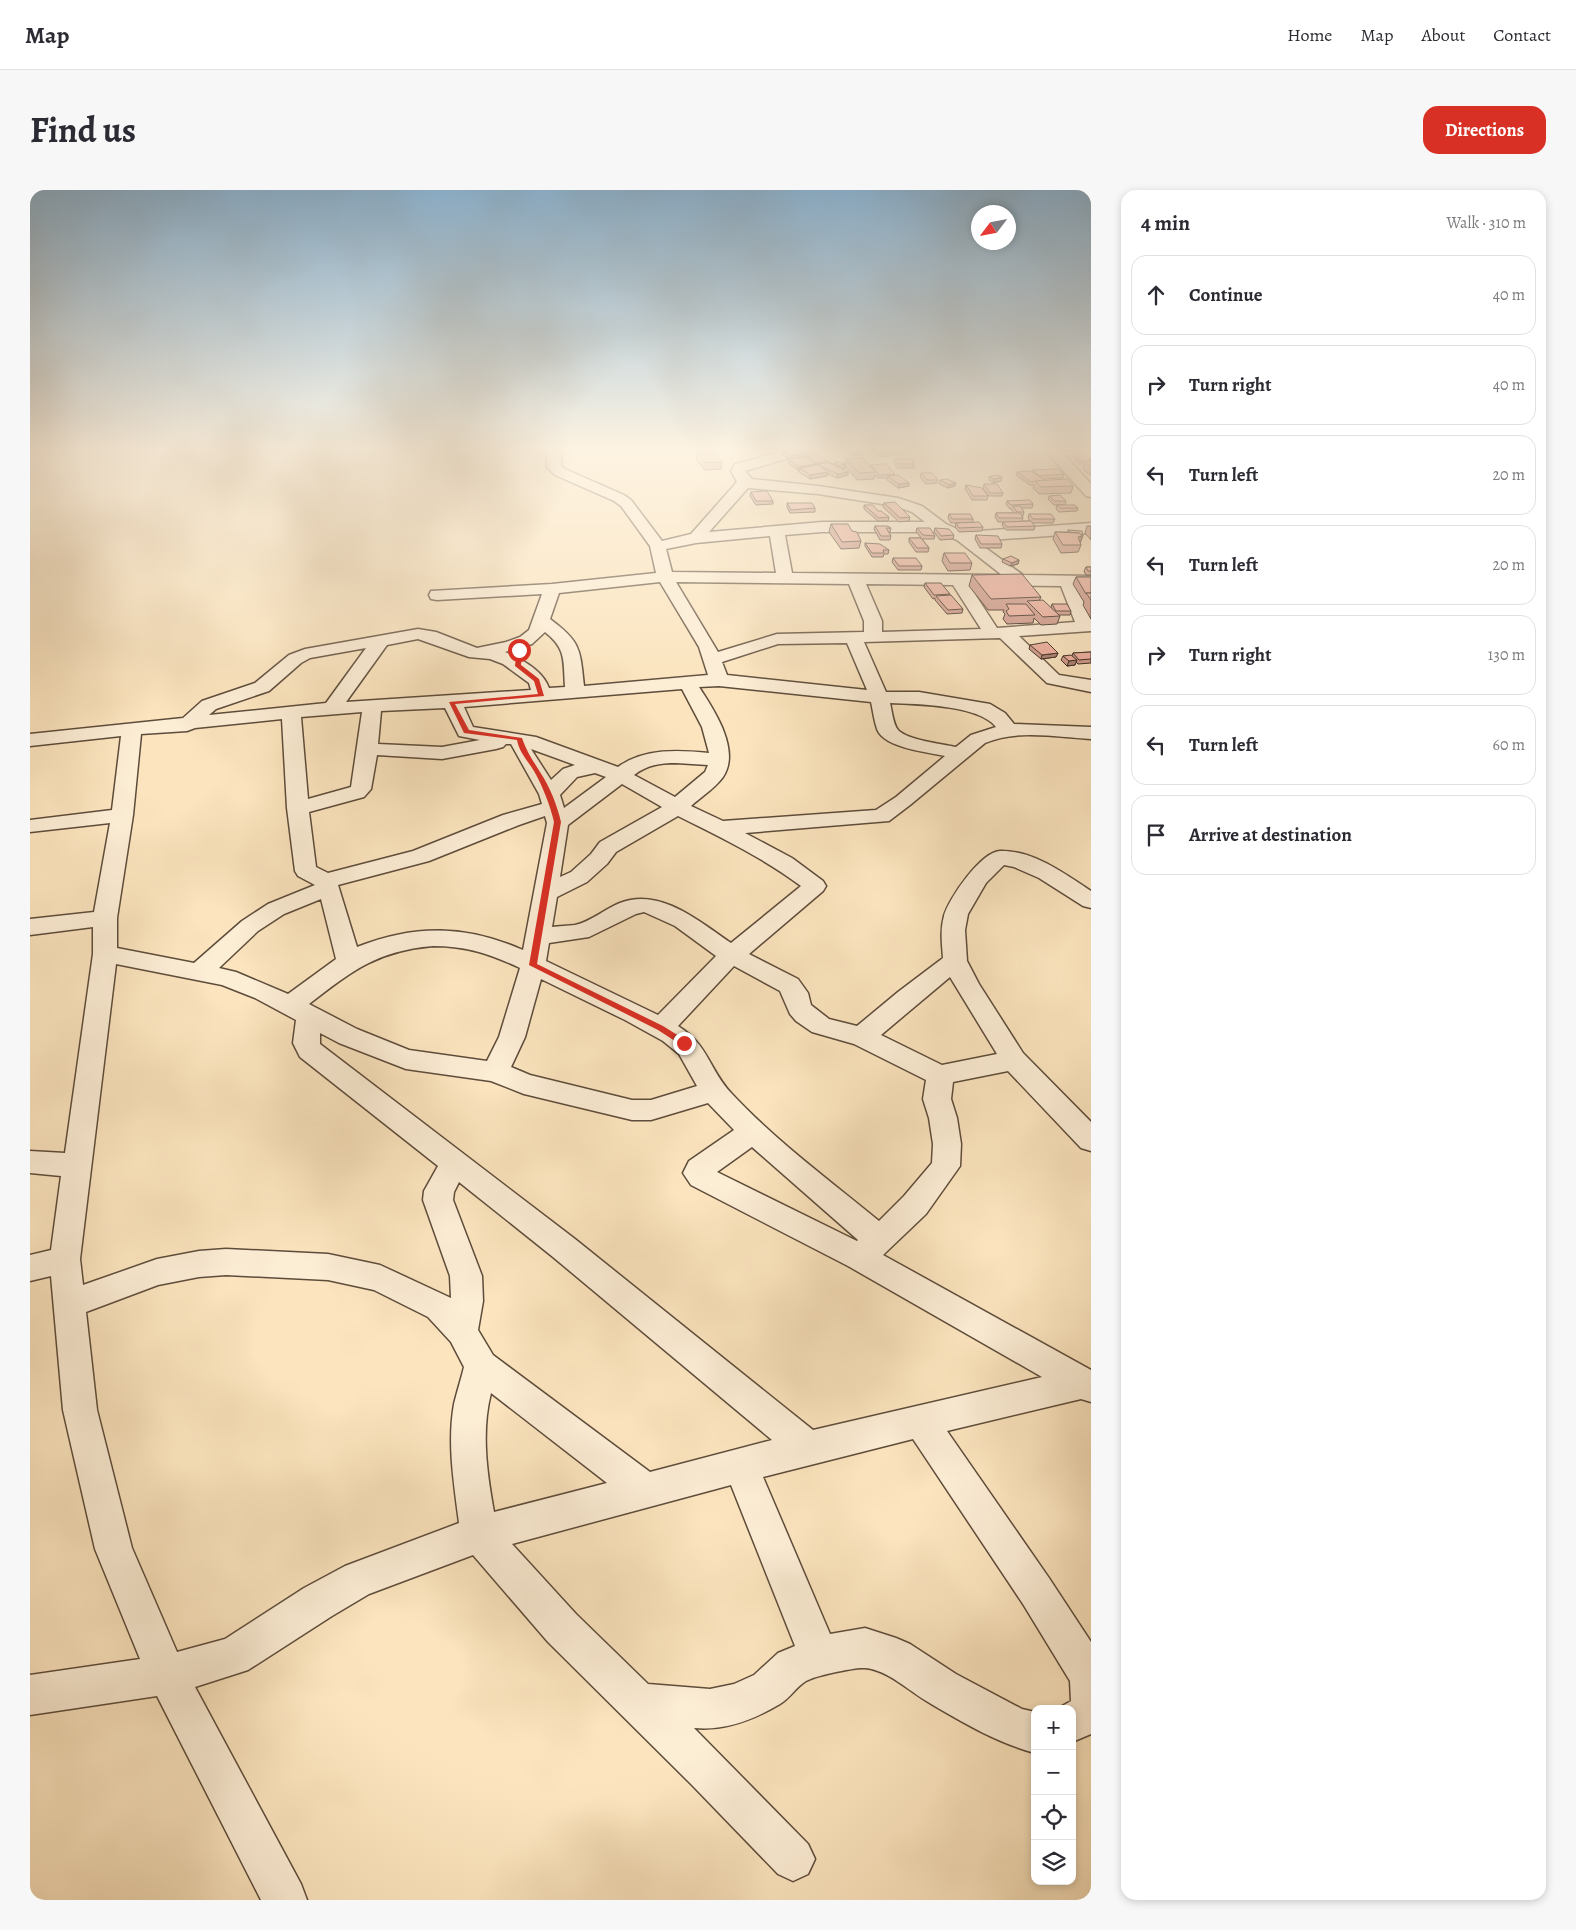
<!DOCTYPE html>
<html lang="en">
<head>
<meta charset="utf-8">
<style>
	:root { --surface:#fff; --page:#f7f7f7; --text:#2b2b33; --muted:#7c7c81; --line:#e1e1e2; --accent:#d93025 }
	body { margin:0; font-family:Alegreya,serif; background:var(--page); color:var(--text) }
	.controls { position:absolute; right:15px; bottom:15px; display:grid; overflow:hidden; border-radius:10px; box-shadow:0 2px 8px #0003 }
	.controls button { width:45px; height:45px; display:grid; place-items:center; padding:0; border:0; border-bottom:1px solid var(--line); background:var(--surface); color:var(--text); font:25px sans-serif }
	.compass { position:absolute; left:941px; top:15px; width:45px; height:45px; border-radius:50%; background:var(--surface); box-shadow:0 2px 8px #0003; rotate:238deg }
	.stop { position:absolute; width:15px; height:15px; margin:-11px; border:4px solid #d93025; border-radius:50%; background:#fff }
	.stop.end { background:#d93025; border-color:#fff; box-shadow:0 1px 5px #0008 }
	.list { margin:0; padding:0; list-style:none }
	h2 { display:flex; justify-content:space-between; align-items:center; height:65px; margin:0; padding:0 20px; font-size:21px }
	h2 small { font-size:16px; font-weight:400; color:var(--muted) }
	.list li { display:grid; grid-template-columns:32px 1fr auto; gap:15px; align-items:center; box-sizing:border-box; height:80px; margin:0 10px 10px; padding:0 10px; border:1px solid var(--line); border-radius:15px }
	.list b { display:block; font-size:19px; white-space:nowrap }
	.list em { font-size:16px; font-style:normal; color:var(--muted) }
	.icon { flex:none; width:28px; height:28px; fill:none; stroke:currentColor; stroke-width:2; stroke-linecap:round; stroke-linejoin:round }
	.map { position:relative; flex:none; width:1061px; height:1710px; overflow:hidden; border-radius:15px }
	header { display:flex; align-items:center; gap:30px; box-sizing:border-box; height:70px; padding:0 25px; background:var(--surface); border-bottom:1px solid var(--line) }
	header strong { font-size:24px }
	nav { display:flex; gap:28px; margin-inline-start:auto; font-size:18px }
	.intro { display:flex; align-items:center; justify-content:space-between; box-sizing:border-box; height:120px; padding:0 30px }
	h1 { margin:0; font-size:35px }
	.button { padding:12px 22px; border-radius:15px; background:var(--accent); color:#fff; font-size:18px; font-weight:700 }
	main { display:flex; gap:30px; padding:0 30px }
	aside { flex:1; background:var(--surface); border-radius:15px; box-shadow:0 2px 8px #0003 }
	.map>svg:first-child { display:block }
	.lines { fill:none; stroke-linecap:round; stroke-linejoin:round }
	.minor-casing { stroke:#5e4c3b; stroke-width:3 }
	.minor { fill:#fcedd5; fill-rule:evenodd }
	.wall { fill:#cc9184; stroke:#2a190f }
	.shaded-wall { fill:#a6766c; stroke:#2a190f }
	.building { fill:#eda99a; stroke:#2a190f }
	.route { fill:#d93025 }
</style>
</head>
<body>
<header>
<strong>Map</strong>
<nav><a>Home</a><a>Map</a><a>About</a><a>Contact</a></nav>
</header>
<div class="intro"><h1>Find us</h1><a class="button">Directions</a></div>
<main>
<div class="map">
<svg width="1061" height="1710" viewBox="0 0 1061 1710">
	<rect width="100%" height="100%" fill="#fbe4be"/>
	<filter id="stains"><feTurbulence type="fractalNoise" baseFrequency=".004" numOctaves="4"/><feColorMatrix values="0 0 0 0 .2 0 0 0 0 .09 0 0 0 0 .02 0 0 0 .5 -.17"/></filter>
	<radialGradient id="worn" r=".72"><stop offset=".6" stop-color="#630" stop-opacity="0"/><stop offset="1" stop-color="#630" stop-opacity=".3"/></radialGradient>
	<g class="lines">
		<defs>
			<g id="minor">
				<path d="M 517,258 L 531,258 L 531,276 L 535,279 L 594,305 L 601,310 L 632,351 L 661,344 L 707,292 L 701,281 L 705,274 L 746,263 L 754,258 L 764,258 L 766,261 L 756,269 L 715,281 L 722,289 L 788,296 L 868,308 L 892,316 L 916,334 L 934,342 L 1061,333 L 1061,343 L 946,351 L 993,385 L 1061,386 L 1061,396 L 1047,396 L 1061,430 L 1061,441 L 989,446 L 1029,485 L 1061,490 L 1061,502 L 1017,493 L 970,448 L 834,452 L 856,502 L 889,502 L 960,514 L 975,523 L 984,534 L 1061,537 L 1061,549 C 1027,547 987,539 955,553 L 880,615 L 859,631 L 715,643 L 762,668 L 793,691 L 796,696 L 793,701 L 719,764 L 768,789 L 778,803 L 781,815 L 799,829 L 827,836 L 868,802 L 913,768 C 912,754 910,740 914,726 C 919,708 951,662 970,661 C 1003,660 1035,684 1061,701 L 1061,718 L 1053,716 L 1009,688 L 984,677 L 974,675 L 956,693 L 938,724 L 935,740 L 937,771 L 949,794 L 993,863 L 1061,932 L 1061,961 L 1051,958 L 978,881 L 923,892 L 921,909 L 927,928 L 931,954 L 930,976 L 896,1024 L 853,1065 L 1061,1180 L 1061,1212 L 1051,1209 L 917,1241 L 1019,1388 L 1061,1452 L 1061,1544 L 1042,1552 L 1042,1519 L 1027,1519 L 1041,1511 L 1040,1491 L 993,1414 L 883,1249 L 733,1287 L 800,1444 L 835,1438 L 866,1448 L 880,1454 L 926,1484 L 992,1519 L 1005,1522 L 1005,1563 C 967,1553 932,1532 898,1512 C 879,1501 858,1480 835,1478 C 825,1477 784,1486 776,1491 C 766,1497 760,1508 750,1514 C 723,1530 695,1541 664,1538 L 778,1654 L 785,1669 L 778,1684 L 763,1691 L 748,1684 L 661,1594 L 518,1452 L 443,1365 L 339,1404 L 302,1426 L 218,1480 L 165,1497 L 271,1694 L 277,1710 L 231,1710 L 127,1506 L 0,1525 L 0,1485 L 110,1469 L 65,1359 L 33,1220 L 21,1086 L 0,1091 L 0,1065 L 21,1060 L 31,986 L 0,983 L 0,961 L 35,963 L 63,764 L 63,737 L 0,745 L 0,729 L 64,722 L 80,633 L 0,642 L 0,630 L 82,620 L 91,546 L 0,556 L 0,544 L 153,528 L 172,511 L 225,493 L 259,465 L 275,459 L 388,439 L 406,442 L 447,458 L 476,452 L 490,447 L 499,440 L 512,404 L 407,410 L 401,409 L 399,405 L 401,401 L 522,394 L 626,383 L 620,356 L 591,316 L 584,311 L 525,285 L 517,277 ZM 718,298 L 788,304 L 865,316 L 882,322 L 895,332 L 792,332 L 679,342 ZM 792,342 L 908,342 L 927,350 L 972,385 L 762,383 L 755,345 ZM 740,346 L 746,383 L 642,382 L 636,359 L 666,353 ZM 630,392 L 669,457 L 678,485 L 554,496 C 550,459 551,452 520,429 L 529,403 ZM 646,392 L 819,394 L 834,431 L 834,442 L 747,444 L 688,462 ZM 836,394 L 923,395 L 951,439 L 852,442 L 852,431 ZM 939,395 L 1031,396 L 1045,432 L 967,438 ZM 515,442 C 537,459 533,472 535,497 L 519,498 C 513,481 492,469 475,462 L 502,454 ZM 388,449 L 439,467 L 460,469 L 473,474 L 499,493 L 501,500 L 316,512 L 357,455 ZM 817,453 L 837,500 L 697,485 L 692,472 L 748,454 ZM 336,458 L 296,513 L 179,525 L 186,519 L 239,501 L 271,473 L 280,468 ZM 689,496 L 841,512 C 843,521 844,530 847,539 C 854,558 897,562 915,566 L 866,607 L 846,620 L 693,631 L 661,616 C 671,607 685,598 693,587 C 711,560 684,520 669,497 ZM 652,499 L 672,537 L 679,563 C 648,560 614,558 588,577 L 506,547 L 443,537 L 434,517 ZM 860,513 C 887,514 949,515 966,537 L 941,545 L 926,557 C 912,554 877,550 868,540 C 863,534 862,521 860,513 ZM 415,518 L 429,546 L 450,550 L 412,557 L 348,554 L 351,521 ZM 332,522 L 321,597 L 278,609 L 271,527 ZM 252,529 L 257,618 L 265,681 L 268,686 L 285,695 L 238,714 L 212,731 L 164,773 L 87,758 L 87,728 L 103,625 L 111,544 L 157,541 L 165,538 ZM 476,554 L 481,554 L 509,604 L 512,614 L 473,625 L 383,661 L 298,683 L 286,677 L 279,622 L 334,607 L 341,599 L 347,565 L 412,569 L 466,559 L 473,557 ZM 501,559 L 545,575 L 533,579 L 521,590 ZM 646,573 L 678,575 L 675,582 L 645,607 L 604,585 C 617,575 630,573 646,573 ZM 565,583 L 576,587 L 534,618 L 530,605 L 547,587 ZM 592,594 L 632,617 L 570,652 L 561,664 L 541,682 L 530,687 L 538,635 ZM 515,626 L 517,633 L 493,760 C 436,735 385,734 327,757 L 308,695 L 399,671 L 489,635 ZM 648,626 C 690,647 732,667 771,696 L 701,753 C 670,732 630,697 590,713 C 575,719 560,732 545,735 C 537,736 529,736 522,737 L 527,707 L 557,692 L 577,674 L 586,662 ZM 291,709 L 306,769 L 258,804 L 206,782 L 189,778 L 228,741 L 254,724 ZM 614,722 L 645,736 L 686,766 L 628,825 L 516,771 L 519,753 L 559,747 L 606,724 ZM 403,756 C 437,756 460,764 490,778 L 469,847 L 457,871 L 379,860 L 327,839 L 279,814 C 322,781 346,761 403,756 ZM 86,774 L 192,795 L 225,808 L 266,830 L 263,853 L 270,867 L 408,976 L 394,1001 L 393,1010 L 420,1086 L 421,1108 L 350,1075 L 298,1064 L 196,1059 L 169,1061 L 127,1069 L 53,1095 L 50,1069 ZM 704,776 L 750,801 L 760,824 L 766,831 L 782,842 L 824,854 L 896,890 L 893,909 L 899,928 L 903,954 L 902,973 L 874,1006 L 849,1031 C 799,990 746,951 702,904 C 679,880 679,855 648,836 ZM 920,787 L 967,864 L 912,875 L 851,845 ZM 511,789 L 595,830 L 633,851 L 649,864 L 667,896 L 621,910 L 602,910 L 500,885 L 481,877 L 495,847 ZM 290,843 L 309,853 L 376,879 L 461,891 L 494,904 L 602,930 L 621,930 L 678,913 L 704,940 L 659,971 L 653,983 L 661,995 L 818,1076 L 1012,1187 L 783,1240 L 545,1049 L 290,854 ZM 722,957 L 828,1050 L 827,1051 L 687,982 ZM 429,992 L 523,1067 L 742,1250 L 620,1282 L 463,1165 L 448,1140 L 453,1111 L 452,1086 L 423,1010 L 424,1002 ZM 196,1085 L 298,1090 L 344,1100 L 398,1127 L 421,1152 L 434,1177 C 431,1189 427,1202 424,1214 C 417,1253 424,1294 429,1333 L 315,1376 L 274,1398 L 195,1449 L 147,1462 L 102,1358 L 67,1220 L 56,1122 L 128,1095 L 169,1087 ZM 461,1203 L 577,1293 L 464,1322 C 457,1283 451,1242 461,1203 ZM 701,1295 L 765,1456 L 748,1463 L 724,1485 L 704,1494 L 680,1499 L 618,1494 L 546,1424 L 482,1354 Z"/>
				<polygon points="1013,258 1028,258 1061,294 1061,307 1056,306"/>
			</g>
		</defs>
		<use href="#minor" class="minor-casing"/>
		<use href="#minor" class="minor"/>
	</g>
	<g class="wall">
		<polygon points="769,258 780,258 783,260 783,264 775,264 775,267 771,268 777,268 777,265 798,272 804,275 804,273 815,274 815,278 812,279 818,282 818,285 807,288 798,284 797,286 780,289 769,282 770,280 768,280 758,273 759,269 760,269 752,265 753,262 768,259"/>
		<polygon points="815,258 834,261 833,264 824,266 814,262"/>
		<polygon points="844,258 880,258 879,264 850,267 843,262"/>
		<polygon points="1028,258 1050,258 1049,260 1031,261"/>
		<polygon points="667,262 692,272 691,279 675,280 666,269"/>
		<polygon points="1045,264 1061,270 1061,285 1060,285 1053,279 1054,274 1049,274 1044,268"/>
		<polygon points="816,269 840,276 841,275 865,284 864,285 879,296 868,298 857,290 857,288 848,288 845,285 844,289 827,290 815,276"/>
		<polygon points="865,269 884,274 884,278 867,278 864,273"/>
		<polygon points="1003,280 1034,284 1033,288 1012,289 1014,290 1043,296 1041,303 1009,304 1003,298 1004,295 1000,295 986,285 987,282 1003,282"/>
		<polygon points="891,283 908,290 907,293 896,294 890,287"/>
		<polygon points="959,287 972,287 971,291 963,293 959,290"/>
		<polygon points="910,290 925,296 918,298 909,294"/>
		<polygon points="954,294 973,303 972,306 959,306 953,298"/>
		<polygon points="936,295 958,306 957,310 942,310 935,299"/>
		<polygon points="721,302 743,311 743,314 726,315 720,306"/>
		<polygon points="1019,306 1036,311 1035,315 1024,315 1018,309"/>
		<polygon points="977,311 1003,314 1002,318 991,318 994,322 993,326 992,326 993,328 992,331 1000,331 998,328 999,324 1025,329 1023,333 1002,333 1005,336 1004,340 976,340 972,335 973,332 968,332 965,327 966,323 984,323 982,320 982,319 980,319 976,314"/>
		<polygon points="757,313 785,318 785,322 760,323 757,317"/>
		<polygon points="854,313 880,327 879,331 869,332 853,317"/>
		<polygon points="834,315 859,327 858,331 848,331 834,319"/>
		<polygon points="1027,315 1048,318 1047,321 1029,322 1026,319"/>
		<polygon points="919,324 943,329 943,333 953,337 952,341 929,342 925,337 926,333 929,333 921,333 918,328"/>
		<polygon points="801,334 831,351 829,358 811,359 799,342"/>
		<polygon points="845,336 861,338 860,342 858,342 861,346 860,350 850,350 844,339"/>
		<polygon points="1057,336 1061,336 1061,350 1055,343"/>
		<polygon points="887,338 905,346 904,349 892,349 899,358 898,362 886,362 879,352 879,348 891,348 886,341"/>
		<polygon points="905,338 924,345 923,349 910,350 904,342"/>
		<polygon points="1038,340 1053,346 1050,353 1051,355 1048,362 1031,363 1023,349 1025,342 1038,342"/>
		<polygon points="946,345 972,354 971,358 950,358 945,349"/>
		<polygon points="835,353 859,360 858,364 854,364 853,367 842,367 835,356"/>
		<polygon points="914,363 942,373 940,380 918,381 912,371"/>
		<polygon points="863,368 892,376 891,380 868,380 862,372"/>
		<polygon points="973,369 989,370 988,374 980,376 972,372"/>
		<polygon points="1056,377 1061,377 1061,385 1056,385 1054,381"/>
		<polygon points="942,385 1011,407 1009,411 1021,418 1022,414 1041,421 1040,425 1028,425 1030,426 1027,434 1011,435 1004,428 1003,433 977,434 973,429 975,424 973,422 974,420 958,420 939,396"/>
		<polygon points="1046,387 1061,387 1061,429 1053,415 1054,412 1043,394"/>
		<polygon points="895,393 920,404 920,405 933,419 932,423 917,424 905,410 905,408 903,409 894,397"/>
		<polygon points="1000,455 1028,463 1026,467 1011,469 999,459"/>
		<polygon points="1061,462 1061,473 1048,474 1046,472 1045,475 1037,476 1031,470 1033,466 1042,466 1043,463"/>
	</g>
	<g class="shaded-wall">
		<polygon points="872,258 880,258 879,264 850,267 851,260"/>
		<polygon points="783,260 783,264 775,265 776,261"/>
		<polygon points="834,261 833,264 824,266 824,263"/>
		<polygon points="775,263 775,267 762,270 762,266"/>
		<polygon points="798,272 797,275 788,275 786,276 786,273"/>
		<polygon points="785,274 785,278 770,278 770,280 768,280 768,277"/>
		<polygon points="815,274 815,278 809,279 809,276"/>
		<polygon points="798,282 797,286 780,289 780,285"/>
		<polygon points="818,282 818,285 807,288 808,284"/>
		<polygon points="972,287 971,291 963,293 964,289"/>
		<polygon points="879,293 879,296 868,298 869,294"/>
		<polygon points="926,293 925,296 918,298 919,295"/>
		<polygon points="1052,346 1050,354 1048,347"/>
		<polygon points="989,370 988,374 980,376 982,373"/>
		<polygon points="1028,463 1026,467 1011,469 1012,465"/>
		<polygon points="1047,470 1045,475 1037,476 1039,471"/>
	</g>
	<g class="building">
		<polygon points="766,258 775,263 762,266 753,262"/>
		<polygon points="772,258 780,258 783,260 776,261"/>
		<polygon points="815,258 829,258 834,261 824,263"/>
		<polygon points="849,258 872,258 851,260"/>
		<polygon points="683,261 692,272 675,273 667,262"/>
		<polygon points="788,264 798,272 786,273 777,265"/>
		<polygon points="1045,264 1056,264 1061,271 1050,271"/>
		<polygon points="775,267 785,274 768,277 759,269"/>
		<polygon points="833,268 846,282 829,283 816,269"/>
		<polygon points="865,269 882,269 884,274 867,274"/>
		<polygon points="798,272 818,282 808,284 788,275"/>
		<polygon points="810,272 815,274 809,276 804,273"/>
		<polygon points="1055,272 1061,272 1061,277"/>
		<polygon points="856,274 865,284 849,285 841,275"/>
		<polygon points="788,275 798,282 780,285 770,278"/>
		<polygon points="1028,279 1034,284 1009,286 1003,280"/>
		<polygon points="1001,281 1014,290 1001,292 987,282"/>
		<polygon points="891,283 902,283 908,290 897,290"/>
		<polygon points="868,285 879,293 869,294 857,286"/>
		<polygon points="967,285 972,287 964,289 959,287"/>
		<polygon points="917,289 926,293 919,295 910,290"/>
		<polygon points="1037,289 1043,296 1011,297 1005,291"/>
		<polygon points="954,294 967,294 973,303 960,303"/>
		<polygon points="936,295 952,298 958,306 943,306"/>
		<polygon points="737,301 743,311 726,311 721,302"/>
		<polygon points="1030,305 1036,311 1025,311 1019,306"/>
		<polygon points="1000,310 1003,314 981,315 977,311"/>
		<polygon points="865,312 880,327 870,328 854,313"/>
		<polygon points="757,313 782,313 785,318 761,320"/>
		<polygon points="834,315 843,315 848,321 851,321 859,327 849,328"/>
		<polygon points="1027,315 1045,315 1048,318 1030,318"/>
		<polygon points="983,316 990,316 994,322 987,322"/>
		<polygon points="966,323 990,323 993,328 969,328"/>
		<polygon points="919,324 940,324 943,329 922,329"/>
		<polygon points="999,324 1021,324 1025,329 1003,329"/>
		<polygon points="1001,331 1005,336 977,337 973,332"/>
		<polygon points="949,332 953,337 929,338 926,333"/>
		<polygon points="801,334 818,334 822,341 827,342 831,351 812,352"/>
		<polygon points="845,336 858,336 861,338 856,338 861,346 851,346"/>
		<polygon points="887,338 900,338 905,346 893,345"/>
		<polygon points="905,338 919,339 924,345 911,346"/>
		<polygon points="1038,340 1052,341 1053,346 1049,343 1039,342"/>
		<polygon points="1025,342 1049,343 1052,346 1048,347 1051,355 1033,355"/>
		<polygon points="946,345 968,346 972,354 951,354"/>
		<polygon points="879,348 891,348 899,358 887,358"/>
		<polygon points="835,353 850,354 859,360 853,360 854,363 842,363"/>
		<polygon points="914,363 935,363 942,373 920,373"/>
		<polygon points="981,366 989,370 982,373 973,369"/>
		<polygon points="863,368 886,368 892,376 869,376"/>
		<polygon points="1056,377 1061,377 1061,381 1058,381"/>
		<polygon points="992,384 1011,407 961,409 942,385"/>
		<polygon points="1046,387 1061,387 1061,403 1056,403 1056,404"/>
		<polygon points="895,393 911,393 920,404 904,405"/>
		<polygon points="1056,403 1061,403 1061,410"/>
		<polygon points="921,405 933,419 918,420 906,406"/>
		<polygon points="1013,410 1030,426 1013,427 997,411"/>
		<polygon points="976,414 996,414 1005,425 979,426 976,421 979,419"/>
		<polygon points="1022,414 1037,414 1041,421 1026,421"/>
		<polygon points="1017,452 1028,463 1012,465 1000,455"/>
		<polygon points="1061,462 1061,469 1049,470 1043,463"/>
		<polygon points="1041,465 1047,470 1039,471 1033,466"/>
	</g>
	<linearGradient id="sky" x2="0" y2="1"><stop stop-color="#8db7d7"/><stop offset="0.52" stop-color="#fdf3e2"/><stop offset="1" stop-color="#fdf3e2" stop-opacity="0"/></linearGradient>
	<rect width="1061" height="498" fill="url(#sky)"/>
	<path class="route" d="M 487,459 L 492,460 L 491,475 L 509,489 L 514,506 L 425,514 L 439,540 L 492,548 C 497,562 502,569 510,582 C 520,597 527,615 531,632 L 507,774 L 633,836 L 657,851 L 657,855 L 651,855 L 628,840 L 499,775 L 524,632 C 520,615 513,597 504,581 C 498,571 489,562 487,550 L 434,543 L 419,512 L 508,504 L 504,491 L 485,476 Z"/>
	<rect width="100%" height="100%" filter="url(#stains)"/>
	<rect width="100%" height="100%" fill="url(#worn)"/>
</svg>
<div class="controls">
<button>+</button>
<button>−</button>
<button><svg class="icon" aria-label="locate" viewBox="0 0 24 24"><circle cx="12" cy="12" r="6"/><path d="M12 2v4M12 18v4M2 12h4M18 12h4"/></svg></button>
<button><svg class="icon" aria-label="layers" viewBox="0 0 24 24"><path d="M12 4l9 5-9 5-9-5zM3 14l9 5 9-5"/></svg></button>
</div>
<svg class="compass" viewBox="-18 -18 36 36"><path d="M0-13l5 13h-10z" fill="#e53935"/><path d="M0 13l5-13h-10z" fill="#7c7c81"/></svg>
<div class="stop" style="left:489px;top:460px"></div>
<div class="stop end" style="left:654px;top:853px"></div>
</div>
<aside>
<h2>4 min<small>Walk · 310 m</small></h2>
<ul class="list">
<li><svg class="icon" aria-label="ahead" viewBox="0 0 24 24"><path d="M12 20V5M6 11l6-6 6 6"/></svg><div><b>Continue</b></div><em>40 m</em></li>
<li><svg class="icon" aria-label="right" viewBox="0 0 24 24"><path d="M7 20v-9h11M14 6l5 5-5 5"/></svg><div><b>Turn right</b></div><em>40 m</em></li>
<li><svg class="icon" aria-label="left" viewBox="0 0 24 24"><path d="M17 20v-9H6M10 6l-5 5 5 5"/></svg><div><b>Turn left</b></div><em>20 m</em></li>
<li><svg class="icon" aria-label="left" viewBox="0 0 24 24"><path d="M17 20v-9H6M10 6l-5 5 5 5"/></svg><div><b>Turn left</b></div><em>20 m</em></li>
<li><svg class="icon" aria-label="right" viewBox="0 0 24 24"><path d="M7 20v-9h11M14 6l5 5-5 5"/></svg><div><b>Turn right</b></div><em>130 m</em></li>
<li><svg class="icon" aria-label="left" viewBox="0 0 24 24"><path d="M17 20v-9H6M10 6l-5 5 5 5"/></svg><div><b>Turn left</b></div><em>60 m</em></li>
<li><svg class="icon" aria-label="arrive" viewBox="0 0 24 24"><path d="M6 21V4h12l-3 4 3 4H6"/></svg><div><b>Arrive at destination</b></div></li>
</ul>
</aside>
</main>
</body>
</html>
